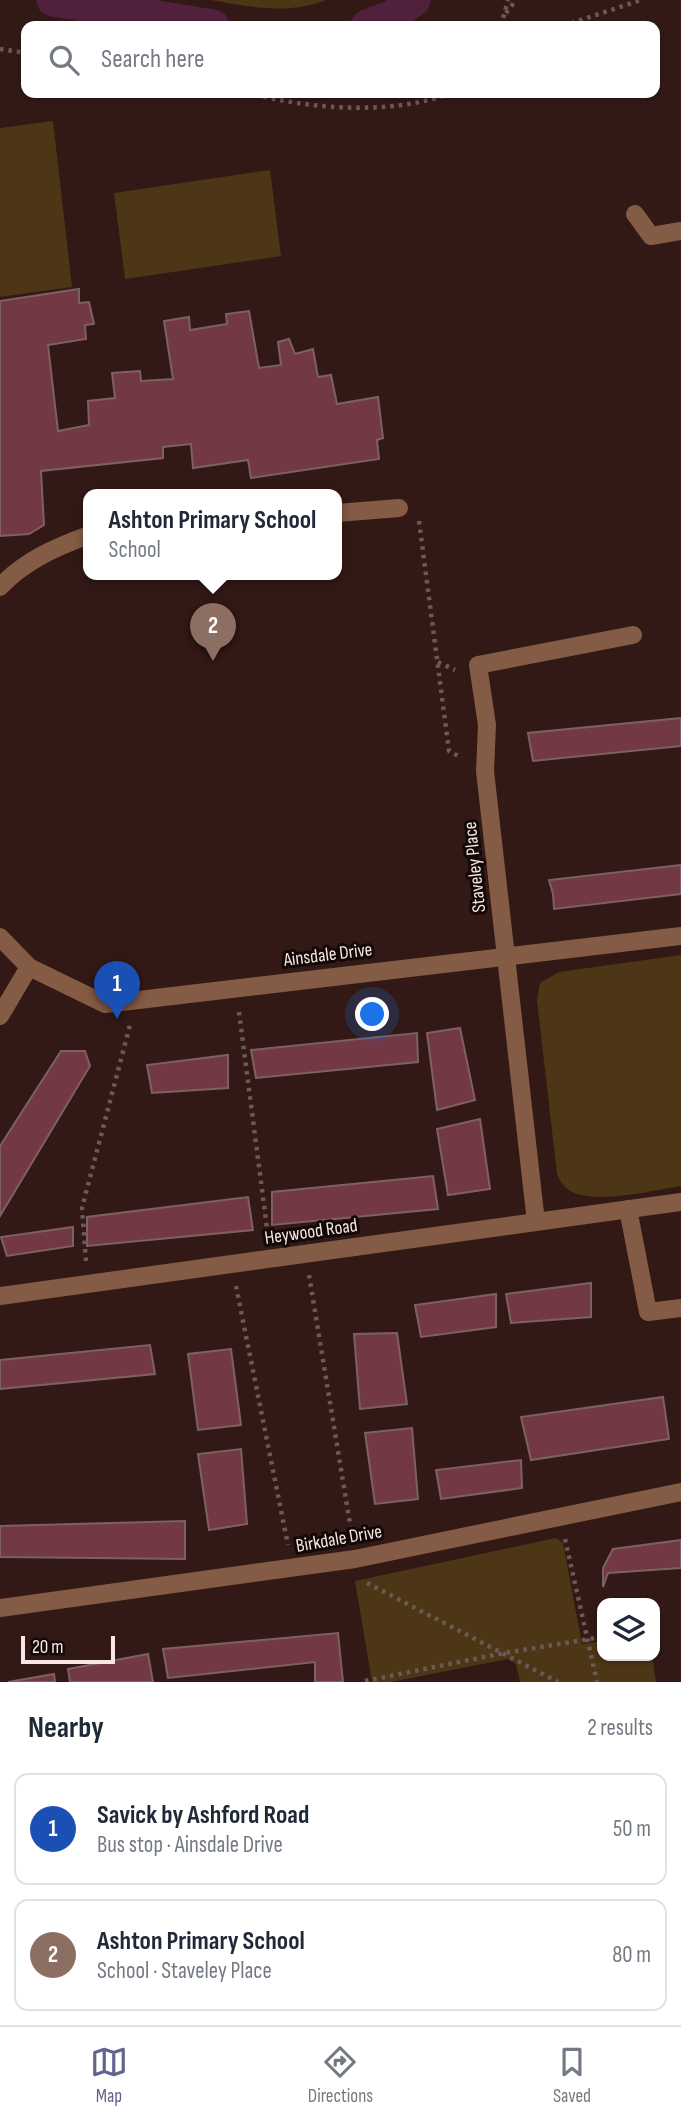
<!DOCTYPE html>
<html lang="en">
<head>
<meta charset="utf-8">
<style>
	:root { --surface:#fff; --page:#f6f6f7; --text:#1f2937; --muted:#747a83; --line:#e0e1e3; --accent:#5f658f }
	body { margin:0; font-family:"Sofia Sans Condensed",sans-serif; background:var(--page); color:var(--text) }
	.controls { position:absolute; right:21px; bottom:21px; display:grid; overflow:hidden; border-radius:14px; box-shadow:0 2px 5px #0004 }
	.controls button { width:63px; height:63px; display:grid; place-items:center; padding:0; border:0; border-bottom:2px solid var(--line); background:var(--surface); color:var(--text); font:35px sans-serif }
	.scale { position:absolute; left:21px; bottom:18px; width:94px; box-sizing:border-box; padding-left:7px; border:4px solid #f7e6e3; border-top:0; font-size:19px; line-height:24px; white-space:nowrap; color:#f7e6e3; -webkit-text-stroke:5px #120806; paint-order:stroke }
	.you { position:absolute; left:373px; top:1015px; width:24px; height:24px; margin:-18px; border:5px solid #fff; border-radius:50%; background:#1a73e8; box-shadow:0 0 0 10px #1a73e833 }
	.badge { display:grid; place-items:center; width:46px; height:46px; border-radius:50%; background:var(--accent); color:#fff; font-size:23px; font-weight:700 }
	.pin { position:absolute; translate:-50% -58px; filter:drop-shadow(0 2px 4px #0008) }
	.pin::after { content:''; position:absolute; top:37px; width:24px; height:21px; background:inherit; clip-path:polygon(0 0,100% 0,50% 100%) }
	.popup { position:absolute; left:83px; top:489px; width:259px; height:91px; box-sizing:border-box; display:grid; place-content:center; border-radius:14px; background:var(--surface); filter:drop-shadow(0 2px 5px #0005); font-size:23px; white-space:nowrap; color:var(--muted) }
	.popup b { font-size:26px; color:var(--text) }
	.popup::after { content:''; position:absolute; left:50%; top:100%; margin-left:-14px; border:14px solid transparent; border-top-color:var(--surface) }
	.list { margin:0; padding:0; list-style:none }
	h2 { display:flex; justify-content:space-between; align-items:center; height:91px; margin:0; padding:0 28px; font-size:30px }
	h2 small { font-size:23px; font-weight:400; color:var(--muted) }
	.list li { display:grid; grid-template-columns:46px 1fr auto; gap:21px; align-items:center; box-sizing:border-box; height:112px; margin:0 14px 14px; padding:0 14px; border:2px solid var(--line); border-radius:14px }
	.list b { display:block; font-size:26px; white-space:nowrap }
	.list p { margin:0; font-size:23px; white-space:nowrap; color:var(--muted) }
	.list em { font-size:23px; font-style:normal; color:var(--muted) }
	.icon { flex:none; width:38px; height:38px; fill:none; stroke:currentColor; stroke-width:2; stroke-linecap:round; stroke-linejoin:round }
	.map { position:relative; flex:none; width:681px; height:1682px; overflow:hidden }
	.search { position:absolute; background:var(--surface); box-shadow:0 2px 5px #0004; left:21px; right:21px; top:21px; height:77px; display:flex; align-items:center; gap:18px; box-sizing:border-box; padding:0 24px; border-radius:14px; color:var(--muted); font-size:26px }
	.sheet { height:343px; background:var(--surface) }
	nav { display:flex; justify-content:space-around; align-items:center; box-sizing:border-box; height:98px; border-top:2px solid var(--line); background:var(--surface); font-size:19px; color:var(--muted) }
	nav a { display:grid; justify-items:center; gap:4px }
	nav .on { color:var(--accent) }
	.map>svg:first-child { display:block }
	.green { fill:#4c3616 }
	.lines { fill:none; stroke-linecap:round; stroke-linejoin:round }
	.canal { stroke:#51203c; stroke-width:33 }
	.building { fill:#723944; stroke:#7e6064; stroke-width:2 }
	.path { stroke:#6e5855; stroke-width:4.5; stroke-dasharray:3.5 5; stroke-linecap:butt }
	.service { stroke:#845b44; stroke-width:18 }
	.minor { stroke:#845b44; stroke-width:18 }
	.labels { text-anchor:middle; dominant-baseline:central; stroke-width:6; stroke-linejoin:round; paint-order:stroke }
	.street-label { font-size:19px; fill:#f7e6e3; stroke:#120806 }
</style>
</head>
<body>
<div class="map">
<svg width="681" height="1682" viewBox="0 0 681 1682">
	<rect width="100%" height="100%" fill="#321916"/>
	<g class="green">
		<path d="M 211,0 L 326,0 C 288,15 250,7 211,0 Z"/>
		<polygon points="53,121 72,287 0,297 0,128"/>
		<polygon points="270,170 281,256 125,279 114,193"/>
		<path d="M 681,955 L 681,1186 C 654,1190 587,1207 566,1188 C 562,1185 559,1178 557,1174 L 537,1000 L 540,983 L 559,972 Z"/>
		<polygon points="556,1538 563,1543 582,1644 602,1641 602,1656 652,1656 656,1682 520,1682 516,1664 508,1659 391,1682 372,1682 355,1581"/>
	</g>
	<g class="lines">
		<g class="canal">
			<polyline points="53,0 213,26"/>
			<polyline points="367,26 393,16 414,0"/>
		</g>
	</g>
	<g class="building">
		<polygon points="79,289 79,303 89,302 94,324 85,325 86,339 48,345 58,431 89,425 88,401 115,398 112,373 140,371 141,381 173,379 164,321 189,317 190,330 227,324 226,314 249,311 259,368 281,365 278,342 289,339 295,354 313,349 318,377 331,375 337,404 378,397 383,438 377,440 379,459 251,478 248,460 193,468 191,444 163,447 163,458 41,471 44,525 29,534 0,536 0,301"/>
		<polygon points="681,718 681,746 533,761 528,733"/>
		<polygon points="681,865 681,894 554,909 553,894 549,880"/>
		<polygon points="460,1028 475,1100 437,1110 427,1033"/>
		<polygon points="417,1033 418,1062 256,1078 251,1050"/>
		<polygon points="61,1051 85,1051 90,1066 0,1216 0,1146"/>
		<polygon points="228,1055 228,1088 152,1093 147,1065"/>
		<polygon points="480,1119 490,1189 448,1195 437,1129"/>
		<polygon points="433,1176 438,1209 272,1225 272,1192"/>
		<polygon points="248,1197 253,1230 87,1246 87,1217"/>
		<polygon points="73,1227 73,1246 7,1256 1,1237"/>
		<polygon points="591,1283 591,1317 511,1323 506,1294"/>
		<polygon points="496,1294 496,1327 421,1337 415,1305"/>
		<polygon points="397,1333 407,1404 360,1409 354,1334"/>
		<polygon points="150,1345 155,1374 0,1389 0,1360"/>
		<polygon points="231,1349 241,1425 198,1430 188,1354"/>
		<polygon points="663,1397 669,1439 531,1460 521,1417"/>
		<polygon points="412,1428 418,1499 375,1504 365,1433"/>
		<polygon points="241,1449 247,1524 209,1530 198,1454"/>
		<polygon points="521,1460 522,1488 441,1499 436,1470"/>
		<polygon points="185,1521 185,1559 0,1557 0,1526"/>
		<polygon points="681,1540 681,1568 608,1573 603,1587 603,1568 613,1549"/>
		<polygon points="338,1633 343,1682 315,1682 315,1662 168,1678 163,1649"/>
		<polygon points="148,1654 153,1682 70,1682 68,1669"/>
		<polygon points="54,1674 55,1682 8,1682"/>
	</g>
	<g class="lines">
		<g class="path">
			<polyline points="506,13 516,0"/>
			<polyline points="501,26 508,0"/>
			<polyline points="563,26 641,0"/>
			<polyline points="0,49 26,53"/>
			<path d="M 247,93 C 312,109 388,116 452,93"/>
			<polyline points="419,521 449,751 462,758"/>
			<polyline points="438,662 455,670"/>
			<polyline points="239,1012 268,1236"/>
			<polyline points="86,1261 82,1208 130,1025"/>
			<polyline points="309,1275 352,1536"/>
			<polyline points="236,1286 288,1545"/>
			<polyline points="565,1539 597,1682"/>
			<polyline points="367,1583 558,1682"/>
			<polyline points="365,1681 504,1653 602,1637"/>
		</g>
		<g class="service">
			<polyline points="337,513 399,508"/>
			<path d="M 0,587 C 24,561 56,547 89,535"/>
		</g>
		<g class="minor">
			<polyline points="635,214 651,236 681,231"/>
			<polyline points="0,937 29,967 105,1004 681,936"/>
			<polyline points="0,1016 29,967"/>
			<polyline points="628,1209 648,1312 681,1308"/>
			<polyline points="536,1222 485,771 487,725 478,665 633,635"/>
			<polyline points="0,1296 681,1202"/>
			<polyline points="0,1608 355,1559 681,1492"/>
		</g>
	</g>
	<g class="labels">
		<g class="street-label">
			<text transform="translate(475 867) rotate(-96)">Staveley Place</text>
			<text transform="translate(328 955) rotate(-7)">Ainsdale Drive</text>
			<text transform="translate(311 1232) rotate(-8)">Heywood Road</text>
			<text transform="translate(339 1539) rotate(-10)">Birkdale Drive</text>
		</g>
	</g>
</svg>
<div class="controls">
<button><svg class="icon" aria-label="layers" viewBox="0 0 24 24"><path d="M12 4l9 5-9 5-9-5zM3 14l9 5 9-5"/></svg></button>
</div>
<div class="scale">20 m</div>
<div class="you"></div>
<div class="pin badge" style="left:117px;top:1019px;background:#1a4fb4">1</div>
<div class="pin badge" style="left:213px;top:661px;background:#8d6e63">2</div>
<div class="popup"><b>Ashton Primary School</b>School</div>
<div class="search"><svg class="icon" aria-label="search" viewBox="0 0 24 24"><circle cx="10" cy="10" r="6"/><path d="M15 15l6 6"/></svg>Search here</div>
</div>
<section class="sheet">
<h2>Nearby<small>2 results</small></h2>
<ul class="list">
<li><span class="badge" style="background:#1a4fb4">1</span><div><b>Savick by Ashford Road</b><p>Bus stop · Ainsdale Drive</p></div><em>50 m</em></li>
<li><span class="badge" style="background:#8d6e63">2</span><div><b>Ashton Primary School</b><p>School · Staveley Place</p></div><em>80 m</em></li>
</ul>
</section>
<nav>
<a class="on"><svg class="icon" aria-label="map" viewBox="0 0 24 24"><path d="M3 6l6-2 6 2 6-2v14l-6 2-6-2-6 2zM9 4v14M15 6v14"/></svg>Map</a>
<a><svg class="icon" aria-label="directions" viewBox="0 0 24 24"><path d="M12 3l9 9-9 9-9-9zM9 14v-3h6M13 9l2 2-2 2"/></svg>Directions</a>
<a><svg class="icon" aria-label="saved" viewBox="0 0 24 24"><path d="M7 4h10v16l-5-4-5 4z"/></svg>Saved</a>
</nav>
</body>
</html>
